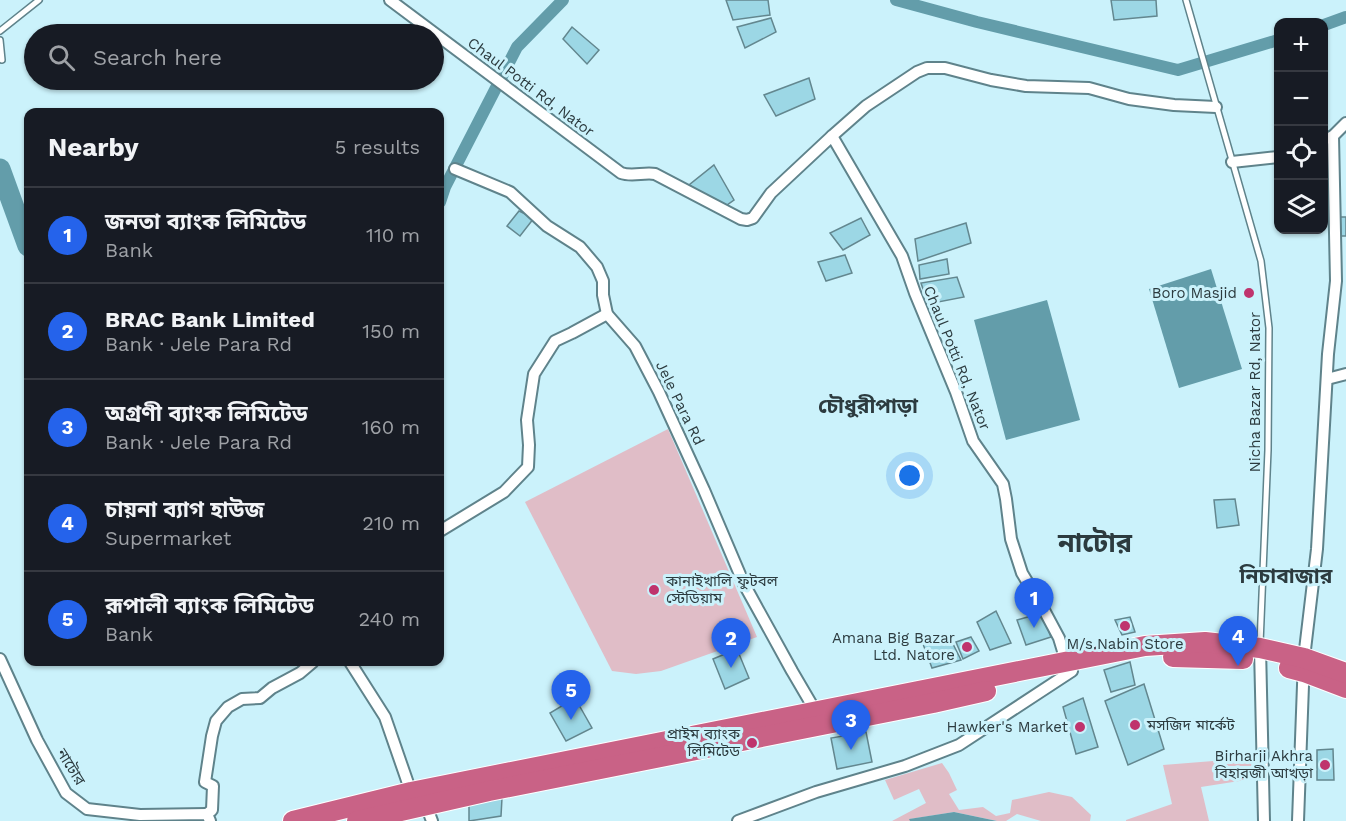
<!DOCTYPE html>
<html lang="en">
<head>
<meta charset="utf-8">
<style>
	:root { --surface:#171b24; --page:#242831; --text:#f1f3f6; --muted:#9ea1a6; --line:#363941; --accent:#2563eb }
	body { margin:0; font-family:"Work Sans","Noto Sans Bengali",sans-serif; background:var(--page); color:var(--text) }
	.controls { position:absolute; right:18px; top:18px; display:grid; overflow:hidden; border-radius:12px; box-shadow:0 2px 4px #0004 }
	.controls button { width:54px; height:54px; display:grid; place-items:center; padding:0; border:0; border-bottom:2px solid var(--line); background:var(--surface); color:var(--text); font:30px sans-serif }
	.you { position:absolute; left:910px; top:476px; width:21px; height:21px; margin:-15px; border:4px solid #fff; border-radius:50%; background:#1a73e8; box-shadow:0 0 0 9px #1a73e833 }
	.badge { display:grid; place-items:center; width:39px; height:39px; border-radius:50%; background:var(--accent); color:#fff; font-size:20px; font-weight:700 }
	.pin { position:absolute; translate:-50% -50px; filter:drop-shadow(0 2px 3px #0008) }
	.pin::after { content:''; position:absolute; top:32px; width:21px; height:18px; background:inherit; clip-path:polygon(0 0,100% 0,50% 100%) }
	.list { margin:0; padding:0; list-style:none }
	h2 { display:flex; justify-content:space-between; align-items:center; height:78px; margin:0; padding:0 24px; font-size:26px }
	h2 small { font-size:20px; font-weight:400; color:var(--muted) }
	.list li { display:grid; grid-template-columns:39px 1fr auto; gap:18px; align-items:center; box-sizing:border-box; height:96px; padding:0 24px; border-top:2px solid var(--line) }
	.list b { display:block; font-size:22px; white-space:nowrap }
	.list p { margin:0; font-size:20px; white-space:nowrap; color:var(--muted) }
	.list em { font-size:20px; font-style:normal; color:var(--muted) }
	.icon { flex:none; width:33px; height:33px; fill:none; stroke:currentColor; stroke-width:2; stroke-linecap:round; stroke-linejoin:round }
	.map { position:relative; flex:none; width:1346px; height:821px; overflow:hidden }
	.search { position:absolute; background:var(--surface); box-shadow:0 2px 4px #0004; left:24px; top:24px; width:420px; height:66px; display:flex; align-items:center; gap:15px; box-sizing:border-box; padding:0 21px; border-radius:33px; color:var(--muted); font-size:22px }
	.panel { position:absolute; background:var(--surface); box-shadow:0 2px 4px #0004; left:24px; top:108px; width:420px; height:558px; border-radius:12px }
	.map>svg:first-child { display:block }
	.green { fill:#e0bdc7 }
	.water { fill:#639daa }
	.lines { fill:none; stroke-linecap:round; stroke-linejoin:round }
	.canal { stroke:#639daa; stroke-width:12 }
	.river { stroke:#639daa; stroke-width:21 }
	.building { fill:#9cd7e5; stroke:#63878f; stroke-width:1.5 }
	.lane-casing { stroke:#5f838b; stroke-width:8 }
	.street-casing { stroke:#5f838b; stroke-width:14 }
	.highway-casing { stroke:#fff; stroke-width:22 }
	.lane { stroke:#fff; stroke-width:5 }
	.street { stroke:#fff; stroke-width:10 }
	.highway { stroke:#c96286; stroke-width:20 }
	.poi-dot { fill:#bf346d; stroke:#cbf2fb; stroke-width:2 }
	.labels { text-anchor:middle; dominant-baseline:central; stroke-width:6; stroke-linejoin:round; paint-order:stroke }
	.street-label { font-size:15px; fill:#2c3b3f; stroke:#cbf2fb }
	.poi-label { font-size:15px; fill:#2c3b3f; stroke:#cbf2fb; text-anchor:end }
	.district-label { font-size:21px; font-weight:bold; fill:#2c3b3f; stroke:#cbf2fb }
	.town-label { font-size:27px; font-weight:bold; fill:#2c3b3f; stroke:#cbf2fb }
</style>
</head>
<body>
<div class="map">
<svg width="1346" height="821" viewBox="0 0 1346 821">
	<rect width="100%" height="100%" fill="#cbf2fb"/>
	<g class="green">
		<polygon points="668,429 757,637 661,671 636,674 612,671 525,502"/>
		<polygon points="1251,758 1252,779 1201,787 1209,821 1126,821 1126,820 1172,804 1163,765"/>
		<polygon points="942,763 949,773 957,790 949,794 959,810 983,807 996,816 1010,813 1012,800 1049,792 1072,797 1091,815 1090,821 1041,821 1017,814 1006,821 997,821 954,812 910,819 910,821 892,821 926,803 919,789 894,800 885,780"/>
	</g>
	<g class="water">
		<polygon points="1211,269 1242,369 1179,388 1149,289"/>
		<polygon points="1047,300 1080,420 1006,440 974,320"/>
		<polygon points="954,812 997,821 910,821 909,819"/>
	</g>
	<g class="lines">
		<g class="canal">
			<polyline points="896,0 977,22 1178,70 1278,40"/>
			<polyline points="1324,25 1346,17"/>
			<polyline points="440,202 445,187 517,47 563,0"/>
		</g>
		<polyline class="river" points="0,169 28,246"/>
	</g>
	<g class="building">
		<polygon points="726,0 768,0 770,15 733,20"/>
		<polygon points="1111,0 1156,0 1157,16 1114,20"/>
		<polygon points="771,18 776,32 745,48 737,27"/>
		<polygon points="572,27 599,50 587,64 563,39"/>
		<polygon points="809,78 815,99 776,116 764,95"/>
		<polygon points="714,165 734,200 724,207 689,185"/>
		<polygon points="519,211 534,218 520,236 507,226"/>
		<polygon points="1340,217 1346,217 1346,236 1341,236"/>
		<polygon points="861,218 870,235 843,250 830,233"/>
		<polygon points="966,223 971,243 918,261 915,239"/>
		<polygon points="845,255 852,273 826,281 818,262"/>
		<polygon points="947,259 949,274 920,279 919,265"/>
		<polygon points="957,277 964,297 928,304 921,283"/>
		<polygon points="1235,499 1239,525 1217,528 1214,500"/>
		<polygon points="996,611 1011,643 990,650 977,622"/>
		<polygon points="1042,613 1051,637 1026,645 1017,620"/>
		<polygon points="1130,617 1135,632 1122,635 1115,620"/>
		<polygon points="948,634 961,660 932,668 923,644"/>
		<polygon points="971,637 979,651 963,659 956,642"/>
		<polygon points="737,649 749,678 725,689 713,659"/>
		<polygon points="1130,662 1135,685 1111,692 1104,670"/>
		<polygon points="1144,684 1164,749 1128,765 1105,701"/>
		<polygon points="575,698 592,728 566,741 550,713"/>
		<polygon points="1083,698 1098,747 1076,754 1063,707"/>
		<polygon points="866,732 872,762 837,769 831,738"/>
		<polygon points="1333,749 1334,780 1317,780 1317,750"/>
		<polygon points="502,798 501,816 469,821 469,802"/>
	</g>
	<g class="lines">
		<defs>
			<g id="lane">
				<polyline points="1186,0 1261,261 1269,328 1268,450 1260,644"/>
				<polyline points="0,31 39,0"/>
				<polyline points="0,40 2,60"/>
			</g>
			<g id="street">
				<path d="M 390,0 L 621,173 C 632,177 644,172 655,174 L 741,219 L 747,220 L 753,218 L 771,193 L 832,136 L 902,256 L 915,293 L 956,392 L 973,441 L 1003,484 L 1006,499 L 1011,539 L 1022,573 L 1044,610 L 1059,638 L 1066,661"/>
				<polyline points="832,136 866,106 917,72 927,68 945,68 991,80 1026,86 1089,88 1129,99 1174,105 1216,107"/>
				<polyline points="1324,140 1333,136 1346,123"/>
				<polyline points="1232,162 1278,157"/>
				<polyline points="455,169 510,192 547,226 580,247 597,267 603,281 603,295 607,314 635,346 659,392 704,490 744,584 792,671 816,712"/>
				<polyline points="1327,379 1346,374"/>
				<polyline points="440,531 504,492 528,467 529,445 527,420 534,374 555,341 572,333 607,314"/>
				<polyline points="1260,648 1264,821"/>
				<polyline points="0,659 37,740 66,793 87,809 140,815 207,814 210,821"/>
				<polyline points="350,662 385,717 411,792"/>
				<polyline points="426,805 432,821"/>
				<polyline points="207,814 212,810 213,786 205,782 212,736 216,721 228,707 242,699 260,698 272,688 300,673 313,662"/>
				<polyline points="738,821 816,792 905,766 959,745 1072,671"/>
				<polyline points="1298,821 1304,658 1317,549 1328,354 1336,281 1333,136"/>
			</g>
			<g id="highway">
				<polyline points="1173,657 1243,659"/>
				<polyline points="1289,668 1304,672 1346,688"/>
				<polyline points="293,821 411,792 1145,646 1205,642 1260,648 1304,658 1346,673"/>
				<polyline points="357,821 489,791 933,703 986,691"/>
			</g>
		</defs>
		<use href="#lane" class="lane-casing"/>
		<use href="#street" class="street-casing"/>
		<use href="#highway" class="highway-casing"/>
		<use href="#lane" class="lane"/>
		<use href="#street" class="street"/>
		<use href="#highway" class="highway"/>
	</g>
	<g class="poi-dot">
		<circle cx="1249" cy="293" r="6"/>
		<circle cx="654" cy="590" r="6"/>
		<circle cx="1125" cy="626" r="6"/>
		<circle cx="967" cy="647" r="6"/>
		<circle cx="1135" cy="725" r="6"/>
		<circle cx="1080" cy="727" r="6"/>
		<circle cx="752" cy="743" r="6"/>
		<circle cx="1325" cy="765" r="6"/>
	</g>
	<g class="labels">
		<g class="street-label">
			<text transform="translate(531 87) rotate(37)">Chaul Potti Rd, Nator</text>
			<text transform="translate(957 358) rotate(68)">Chaul Potti Rd, Nator</text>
			<text transform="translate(1255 392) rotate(-90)">Nicha Bazar Rd, Nator</text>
			<text transform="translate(680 403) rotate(64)">Jele Para Rd</text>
			<text transform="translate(71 767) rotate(58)">নাটোর</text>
		</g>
		<g class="poi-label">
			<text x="1237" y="293">Boro Masjid</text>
			<text x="666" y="581" text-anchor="start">কানাইখালি ফুটবল<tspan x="666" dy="17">স্টেডিয়াম</tspan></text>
			<text x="955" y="638">Amana Big Bazar<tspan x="955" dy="17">Ltd. Natore</tspan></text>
			<text x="1125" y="644" text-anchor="middle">M/s.Nabin Store</text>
			<text x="1147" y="725" text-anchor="start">মসজিদ মার্কেট</text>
			<text x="1068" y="727">Hawker's Market</text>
			<text x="740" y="734">প্রাইম ব্যাংক<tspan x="740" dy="17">লিমিটেড</tspan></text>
			<text x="1313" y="756">Birharji Akhra<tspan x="1313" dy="17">বিহারজী আখড়া</tspan></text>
		</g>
		<g class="district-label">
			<text x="868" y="405">চৌধুরীপাড়া</text>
			<text x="1286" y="575">নিচাবাজার</text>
		</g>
		<g class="town-label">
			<text x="1095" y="543">নাটোর</text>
		</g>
	</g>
</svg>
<div class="controls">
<button>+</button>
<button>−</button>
<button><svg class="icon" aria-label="locate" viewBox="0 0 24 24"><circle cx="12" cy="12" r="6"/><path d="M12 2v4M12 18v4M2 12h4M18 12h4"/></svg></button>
<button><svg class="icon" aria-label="layers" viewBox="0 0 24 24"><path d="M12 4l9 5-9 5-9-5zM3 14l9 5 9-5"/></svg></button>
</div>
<div class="you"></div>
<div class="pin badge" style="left:1034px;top:628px">1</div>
<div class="pin badge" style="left:731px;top:668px">2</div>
<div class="pin badge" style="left:851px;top:750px">3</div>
<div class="pin badge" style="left:1238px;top:666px">4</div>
<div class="pin badge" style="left:571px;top:720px">5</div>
<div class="search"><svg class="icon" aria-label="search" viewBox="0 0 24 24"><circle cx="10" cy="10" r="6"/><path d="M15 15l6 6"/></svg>Search here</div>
<section class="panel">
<h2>Nearby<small>5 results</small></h2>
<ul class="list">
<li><span class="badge">1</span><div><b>জনতা ব্যাংক লিমিটেড</b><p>Bank</p></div><em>110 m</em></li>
<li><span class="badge">2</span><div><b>BRAC Bank Limited</b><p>Bank · Jele Para Rd</p></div><em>150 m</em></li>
<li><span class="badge">3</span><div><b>অগ্রণী ব্যাংক লিমিটেড</b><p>Bank · Jele Para Rd</p></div><em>160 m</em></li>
<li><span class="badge">4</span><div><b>চায়না ব্যাগ হাউজ</b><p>Supermarket</p></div><em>210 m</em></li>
<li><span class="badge">5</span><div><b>রূপালী ব্যাংক লিমিটেড</b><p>Bank</p></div><em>240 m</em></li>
</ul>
</section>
</div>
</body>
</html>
